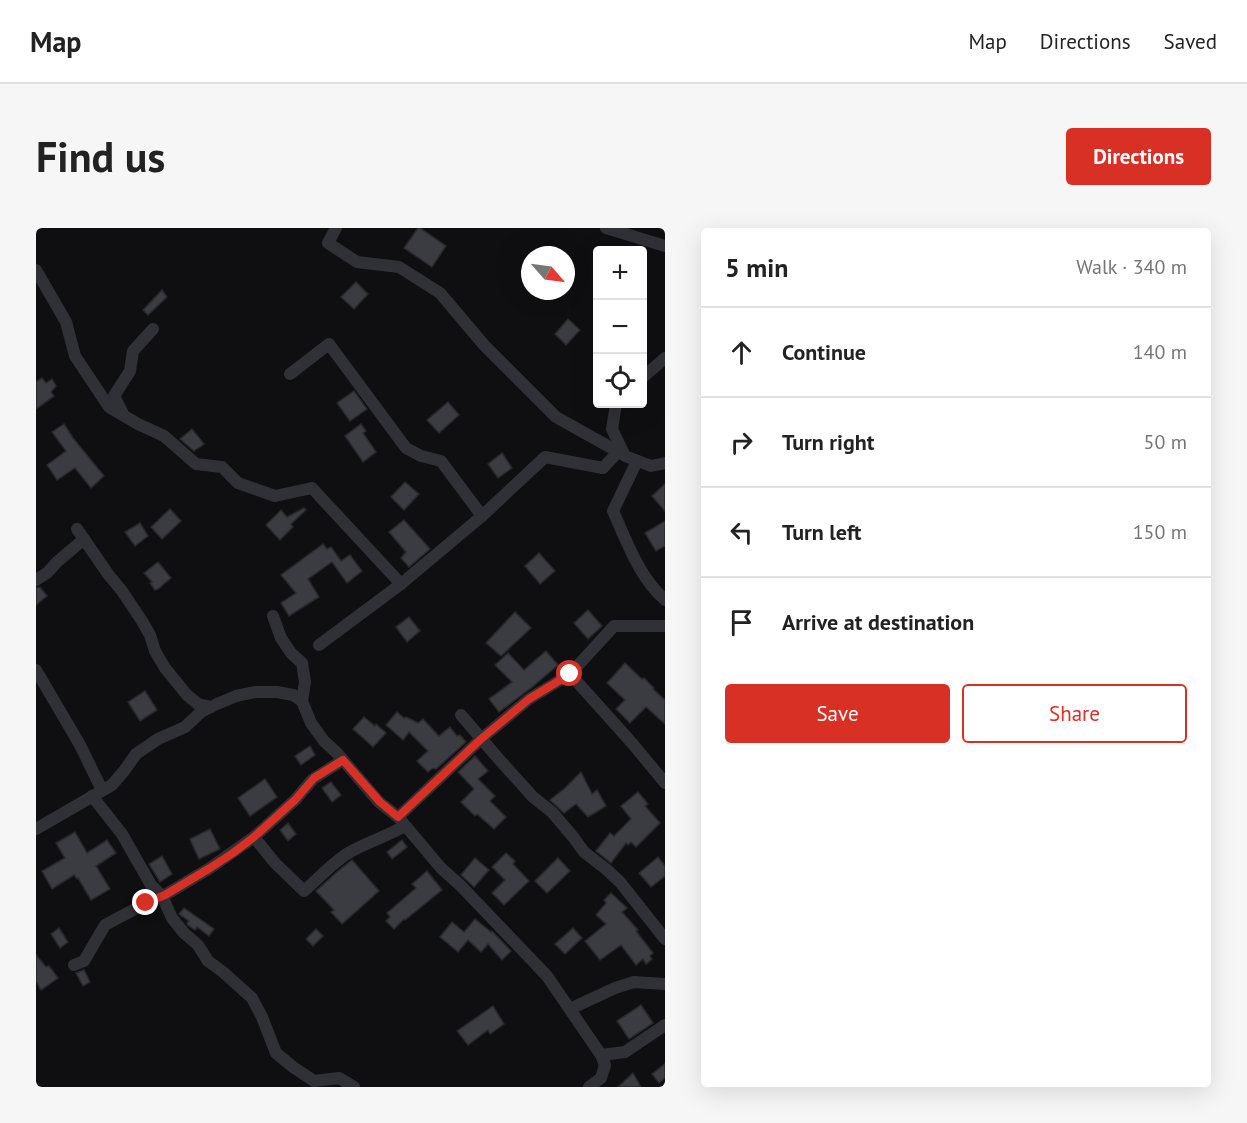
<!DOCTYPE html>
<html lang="en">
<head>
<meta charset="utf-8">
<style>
	:root { --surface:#fff; --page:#f6f6f6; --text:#222; --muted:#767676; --line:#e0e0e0; --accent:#d93025 }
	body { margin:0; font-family:"PT Sans",sans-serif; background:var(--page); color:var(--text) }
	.controls { position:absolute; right:18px; top:18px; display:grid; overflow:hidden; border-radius:6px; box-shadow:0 6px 24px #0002 }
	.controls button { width:54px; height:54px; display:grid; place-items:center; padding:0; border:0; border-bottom:2px solid var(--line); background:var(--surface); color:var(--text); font:30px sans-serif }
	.compass { position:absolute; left:485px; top:18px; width:54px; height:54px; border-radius:50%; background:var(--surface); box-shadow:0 6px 24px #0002; rotate:118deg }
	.stop { position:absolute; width:18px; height:18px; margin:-14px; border:4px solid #d93025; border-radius:50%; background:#fff }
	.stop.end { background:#d93025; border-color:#fff; box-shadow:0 2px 6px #0008 }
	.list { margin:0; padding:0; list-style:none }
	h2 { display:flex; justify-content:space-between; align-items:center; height:78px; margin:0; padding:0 24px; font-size:26px }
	h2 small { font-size:20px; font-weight:400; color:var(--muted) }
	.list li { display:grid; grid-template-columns:39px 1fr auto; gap:18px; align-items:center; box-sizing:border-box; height:90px; padding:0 24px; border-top:2px solid var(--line) }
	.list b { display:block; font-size:22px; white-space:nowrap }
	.list em { font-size:20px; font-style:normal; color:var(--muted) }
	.actions { display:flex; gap:12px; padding:18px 24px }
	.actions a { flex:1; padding:14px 0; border:2px solid var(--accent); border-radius:6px; text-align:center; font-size:21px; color:var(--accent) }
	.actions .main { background:var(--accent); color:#fff }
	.icon { flex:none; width:33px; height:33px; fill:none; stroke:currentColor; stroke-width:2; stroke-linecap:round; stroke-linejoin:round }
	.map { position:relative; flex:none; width:629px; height:859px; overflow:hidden; border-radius:6px }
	header { display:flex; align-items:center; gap:36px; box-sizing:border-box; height:84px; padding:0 30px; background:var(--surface); border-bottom:2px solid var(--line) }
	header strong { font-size:28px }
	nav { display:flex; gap:33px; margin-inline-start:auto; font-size:21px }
	.intro { display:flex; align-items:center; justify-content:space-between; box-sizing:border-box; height:144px; padding:0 36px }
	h1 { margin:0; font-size:42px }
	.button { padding:15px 27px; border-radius:6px; background:var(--accent); color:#fff; font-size:21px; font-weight:700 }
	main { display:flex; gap:36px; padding:0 36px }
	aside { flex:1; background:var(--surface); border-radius:6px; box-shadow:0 6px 24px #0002 }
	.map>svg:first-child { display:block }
	.building { fill:#3b3c41; stroke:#29292d; stroke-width:1.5 }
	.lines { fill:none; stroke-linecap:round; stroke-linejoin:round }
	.minor { stroke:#303136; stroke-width:12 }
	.route { stroke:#d93025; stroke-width:8 }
</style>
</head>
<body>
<header>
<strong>Map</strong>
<nav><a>Map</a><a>Directions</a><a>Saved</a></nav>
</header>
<div class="intro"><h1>Find us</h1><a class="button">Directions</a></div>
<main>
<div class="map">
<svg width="629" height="859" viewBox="0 0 629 859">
	<rect width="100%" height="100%" fill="#0f0f11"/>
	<g class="building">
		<polygon points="382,0 384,0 410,18 396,39 368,20"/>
		<polygon points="320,54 332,66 318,81 305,69"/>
		<polygon points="126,62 131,69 112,87 107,82"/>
		<polygon points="532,91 544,102 530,117 519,106"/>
		<polygon points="6,150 10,155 16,151 20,158 15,164 18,168 0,181 0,154"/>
		<polygon points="318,163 331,181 314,193 301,175"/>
		<polygon points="412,174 423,187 403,205 391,192"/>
		<polygon points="28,196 37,210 68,248 55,260 39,240 21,252 11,237 30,223 16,204"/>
		<polygon points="325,196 330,203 327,205 340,224 327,234 309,208"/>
		<polygon points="156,201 168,216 158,223 144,211"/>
		<polygon points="466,225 476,240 462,250 452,236"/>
		<polygon points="369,254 383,266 368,282 355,269"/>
		<polygon points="629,256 629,283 616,268"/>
		<polygon points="268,280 270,282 255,296 257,299 244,312 230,297 245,282 251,289"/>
		<polygon points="134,281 145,293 126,311 115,299"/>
		<polygon points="368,292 394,321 373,339 365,330 370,324 353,304"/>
		<polygon points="629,293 629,318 620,323 609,305"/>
		<polygon points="104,295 112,308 99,318 89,304"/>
		<polygon points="287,316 291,321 295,319 305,333 314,327 326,343 311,355 296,334 272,351 283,369 253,388 245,375 260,365 245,347"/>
		<polygon points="503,325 519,343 504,356 489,338"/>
		<polygon points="122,334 135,350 122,361 119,362 114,355 116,354 108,345"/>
		<polygon points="4,359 11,368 0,377 0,360"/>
		<polygon points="552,382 566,398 552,411 538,395"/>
		<polygon points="479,384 495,400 465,428 450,415"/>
		<polygon points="373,389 384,403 371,414 360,399"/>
		<polygon points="510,423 522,437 495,460 463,484 453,471 476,454 459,437 472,425 488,442"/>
		<polygon points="589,435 606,451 608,450 618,460 617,461 629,472 629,496 610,479 594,495 580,481 589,472 571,455"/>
		<polygon points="109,463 121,482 104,493 92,474"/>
		<polygon points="361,484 368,490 370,489 382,495 387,491 403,508 414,499 421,508 424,507 430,514 400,541 397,540 392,544 381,533 392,523 373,504 367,512 350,497"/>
		<polygon points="328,489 339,498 340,496 350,505 337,519 317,501"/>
		<polygon points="274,518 279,527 265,537 259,528"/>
		<polygon points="439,528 452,543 442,551 459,568 454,573 470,589 458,601 441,586 439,588 425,574 438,561 422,544"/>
		<polygon points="545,544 556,566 561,562 570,578 552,589 540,576 528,585 514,572 529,560"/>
		<polygon points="229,551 241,569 214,588 202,570"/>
		<polygon points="295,554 305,567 296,574 286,560"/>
		<polygon points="602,564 612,576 609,578 624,595 600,619 595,614 592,617 590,615 575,635 560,623 574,605 578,608 595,591 585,578"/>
		<polygon points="252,595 260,606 252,613 244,602"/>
		<polygon points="174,601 184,621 163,631 154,611"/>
		<polygon points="39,604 51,625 71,612 80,625 60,638 74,661 55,672 42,650 41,651 38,647 16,661 6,643 29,630 20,615"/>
		<polygon points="366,612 371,619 356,631 351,624"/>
		<polygon points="470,625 479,633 477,636 493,653 468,677 456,665 469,652 456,639"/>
		<polygon points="126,628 136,646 124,654 113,636"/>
		<polygon points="622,629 629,638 629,648 615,659 603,645"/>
		<polygon points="439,630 453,642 438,659 425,647"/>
		<polygon points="522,630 534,643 511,665 499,653"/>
		<polygon points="316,632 343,663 306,696 295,684 298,682 280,663 301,644"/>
		<polygon points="391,643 406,662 369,692 368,691 358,701 350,693 354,689 351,685 380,660 376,656"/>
		<polygon points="575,665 591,680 586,684 602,702 600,703 617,725 614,728 616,731 610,736 607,731 600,737 585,717 564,732 549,713 570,696 560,687 570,675 568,672"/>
		<polygon points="148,680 178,701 173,708 161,699 159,702 152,697 151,695 153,693 143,686"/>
		<polygon points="439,691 455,704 456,703 475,723 466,732 452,716 445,724 432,712 422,724 404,709 416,694 428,704"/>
		<polygon points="23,700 32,714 24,720 15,706"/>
		<polygon points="537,700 546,710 529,726 519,716"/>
		<polygon points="280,701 287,708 277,718 270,711"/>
		<polygon points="0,727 10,739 13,738 22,750 5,762 0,753"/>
		<polygon points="48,742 54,754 47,758 40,745"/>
		<polygon points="605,777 617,795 593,811 581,793"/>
		<polygon points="457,778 468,796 454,806 452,802 432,817 421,803"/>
		<polygon points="629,836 629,850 623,855 616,846"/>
		<polygon points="597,845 605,859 582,859"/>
	</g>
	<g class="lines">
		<g class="minor">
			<polyline points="300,0 292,15 321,34 363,39 404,65 448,117 520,189 588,227"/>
			<polyline points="570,0 629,18"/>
			<polyline points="0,42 30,94 39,128 73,179 102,196 128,208 160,236 186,239 202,255 239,268 276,260 365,356"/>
			<polyline points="254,146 293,116 370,220 385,228 405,233 446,288 509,229 567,240 582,224"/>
			<polyline points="606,150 629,130"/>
			<polyline points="580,176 576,201 589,228 615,238 629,235"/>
			<polyline points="87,186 78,168 94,143 97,123 117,101"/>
			<path d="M 601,233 L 577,283 C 591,314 603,349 629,372"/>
			<polyline points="41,301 72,346 86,363 106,393 114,407 119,423 129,440 151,467 162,476 175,479"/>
			<polyline points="0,352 11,345 21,334 48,311"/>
			<polyline points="237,388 245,410 255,425 266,435 269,454 266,473 275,495 288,513 301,525 343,574 362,589"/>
			<polyline points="629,398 578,398 534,446 596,515 629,555"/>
			<polyline points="283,417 365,356 446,288"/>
			<polyline points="0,442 44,517 66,562"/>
			<polyline points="534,446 493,471 445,511 362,589 405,640 425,658 511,748 565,827 569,837 565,850 553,859"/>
			<polyline points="425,487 461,529 497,569 516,584 538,610 548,624 570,641 584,654 629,711"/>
			<path d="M 307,532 L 277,551 L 259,572 L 218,609 L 239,635 L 268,663 C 283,650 297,634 314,624 C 332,614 351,608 369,598"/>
			<polyline points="56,568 86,606 115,657 126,668 136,690 148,705 162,717 172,733 187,744 216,770 226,789 240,825 257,839 278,853 303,850 318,859"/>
			<polyline points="0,601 76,557 88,543 100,526 122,511 149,499 165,484 181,476 200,468 220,464 241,464 257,467 266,473"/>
			<polyline points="38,737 48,733 69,697 110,675 129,667 174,640 218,609"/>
			<polyline points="534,781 579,760 598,754 629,756"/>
			<polyline points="565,827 589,824 629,797"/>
		</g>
	</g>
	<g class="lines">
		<polyline class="route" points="110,675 129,667 174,640 197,625 218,609 259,572 278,550 307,532 344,574 362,589 445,511 493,471 534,446"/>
	</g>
</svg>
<div class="controls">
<button>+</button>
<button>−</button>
<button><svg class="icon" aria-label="locate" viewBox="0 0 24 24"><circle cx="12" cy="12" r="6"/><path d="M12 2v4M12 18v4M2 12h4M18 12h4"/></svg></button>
</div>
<svg class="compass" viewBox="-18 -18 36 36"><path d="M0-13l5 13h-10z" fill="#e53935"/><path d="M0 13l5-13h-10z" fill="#767676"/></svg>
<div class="stop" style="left:534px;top:446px"></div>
<div class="stop end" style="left:110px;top:675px"></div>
</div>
<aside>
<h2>5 min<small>Walk · 340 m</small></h2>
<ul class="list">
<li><svg class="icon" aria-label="ahead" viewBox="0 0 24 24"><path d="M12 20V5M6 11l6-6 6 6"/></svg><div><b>Continue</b></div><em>140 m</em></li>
<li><svg class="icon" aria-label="right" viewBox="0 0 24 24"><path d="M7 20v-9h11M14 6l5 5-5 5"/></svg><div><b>Turn right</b></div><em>50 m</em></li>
<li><svg class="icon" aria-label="left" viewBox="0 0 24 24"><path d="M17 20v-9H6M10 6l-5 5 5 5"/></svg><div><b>Turn left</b></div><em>150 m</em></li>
<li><svg class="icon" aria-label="arrive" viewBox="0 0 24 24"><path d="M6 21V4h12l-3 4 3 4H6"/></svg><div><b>Arrive at destination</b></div></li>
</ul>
<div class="actions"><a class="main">Save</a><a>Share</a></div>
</aside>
</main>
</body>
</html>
